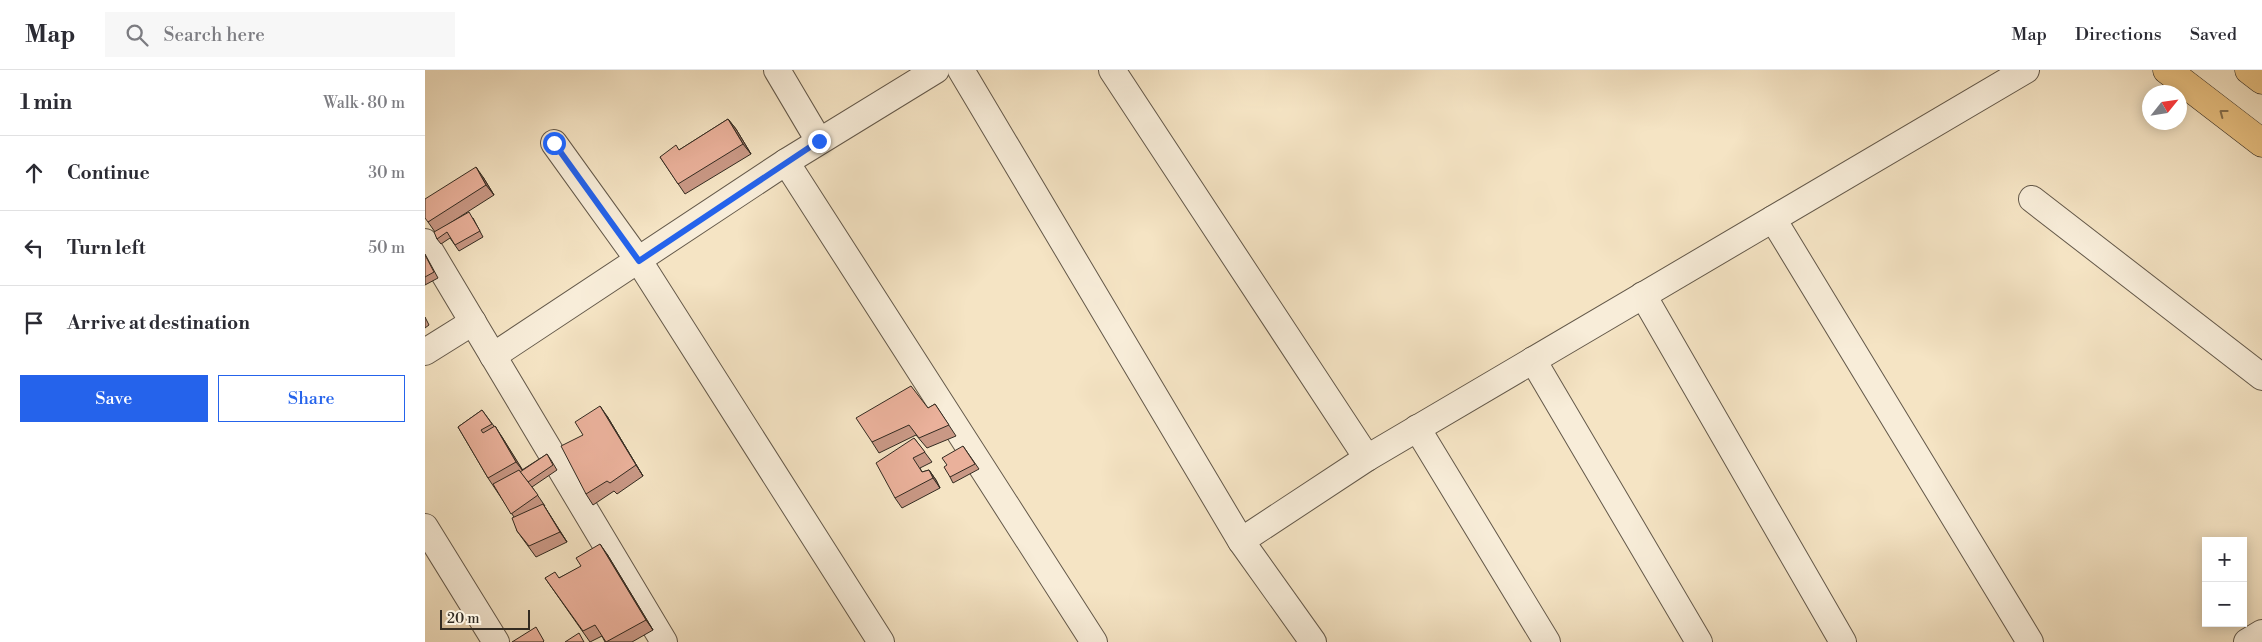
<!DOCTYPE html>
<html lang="en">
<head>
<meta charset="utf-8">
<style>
	:root { --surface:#fff; --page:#f7f7f7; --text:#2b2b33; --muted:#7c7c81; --line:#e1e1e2; --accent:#2563eb }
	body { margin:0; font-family:"Libre Bodoni",serif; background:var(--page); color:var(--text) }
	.controls { position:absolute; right:15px; bottom:15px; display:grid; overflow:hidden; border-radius:0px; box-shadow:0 2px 12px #0003 }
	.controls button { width:45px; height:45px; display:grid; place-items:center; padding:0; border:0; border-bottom:1px solid var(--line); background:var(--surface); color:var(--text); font:25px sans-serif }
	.compass { position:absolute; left:1717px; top:15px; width:45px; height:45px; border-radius:50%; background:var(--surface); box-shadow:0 2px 12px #0003; rotate:60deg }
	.scale { position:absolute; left:15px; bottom:12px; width:90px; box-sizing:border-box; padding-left:5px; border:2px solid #332b21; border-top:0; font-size:14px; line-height:18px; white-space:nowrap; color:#332b21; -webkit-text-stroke:4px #f8edd9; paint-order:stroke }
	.stop { position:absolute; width:15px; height:15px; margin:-11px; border:4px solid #2563eb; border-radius:50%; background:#fff }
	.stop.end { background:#2563eb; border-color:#fff; box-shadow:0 1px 5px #0008 }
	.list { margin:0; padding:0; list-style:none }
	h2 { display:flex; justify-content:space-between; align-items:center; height:65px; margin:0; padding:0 20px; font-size:21px }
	h2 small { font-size:16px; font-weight:400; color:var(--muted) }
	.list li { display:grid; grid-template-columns:32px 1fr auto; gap:15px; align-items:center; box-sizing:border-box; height:75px; padding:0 20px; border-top:1px solid var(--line) }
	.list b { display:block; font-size:19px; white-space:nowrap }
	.list em { font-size:16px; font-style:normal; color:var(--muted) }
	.actions { display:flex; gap:10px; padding:15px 20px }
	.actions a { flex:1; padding:11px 0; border:1px solid var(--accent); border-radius:0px; text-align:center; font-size:18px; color:var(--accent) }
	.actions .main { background:var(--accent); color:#fff }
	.icon { flex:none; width:28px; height:28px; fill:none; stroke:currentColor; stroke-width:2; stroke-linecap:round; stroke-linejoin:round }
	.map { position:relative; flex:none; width:1837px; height:572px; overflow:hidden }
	header { display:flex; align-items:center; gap:30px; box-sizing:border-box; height:70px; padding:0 25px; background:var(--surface); border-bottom:1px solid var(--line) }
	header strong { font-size:24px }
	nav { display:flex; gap:28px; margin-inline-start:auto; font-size:18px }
	.search { width:350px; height:45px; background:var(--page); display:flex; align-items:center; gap:12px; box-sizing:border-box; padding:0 18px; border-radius:0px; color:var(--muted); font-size:19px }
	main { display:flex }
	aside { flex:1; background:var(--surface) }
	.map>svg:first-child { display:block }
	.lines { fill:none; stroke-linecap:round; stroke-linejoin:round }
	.street-casing { stroke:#64594a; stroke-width:28 }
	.primary-casing { stroke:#332b21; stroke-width:29 }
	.street { stroke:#f8edd9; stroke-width:26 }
	.primary { stroke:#eac282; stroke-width:28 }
	.wall { fill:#c99885; stroke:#332b21 }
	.shaded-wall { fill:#a47c6c; stroke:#332b21 }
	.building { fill:#eab19b; stroke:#332b21 }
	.oneway { stroke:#856f4d }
	.route { stroke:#2563eb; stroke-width:6 }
</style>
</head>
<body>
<header>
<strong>Map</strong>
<div class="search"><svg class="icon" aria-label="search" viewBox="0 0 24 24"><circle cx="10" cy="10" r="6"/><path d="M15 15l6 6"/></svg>Search here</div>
<nav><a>Map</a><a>Directions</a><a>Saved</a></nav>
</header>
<main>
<aside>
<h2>1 min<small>Walk · 80 m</small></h2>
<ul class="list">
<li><svg class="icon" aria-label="ahead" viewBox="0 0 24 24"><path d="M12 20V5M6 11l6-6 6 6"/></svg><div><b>Continue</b></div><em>30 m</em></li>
<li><svg class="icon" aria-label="left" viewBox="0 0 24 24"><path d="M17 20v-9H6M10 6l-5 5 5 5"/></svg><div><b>Turn left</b></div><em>50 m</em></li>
<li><svg class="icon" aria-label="arrive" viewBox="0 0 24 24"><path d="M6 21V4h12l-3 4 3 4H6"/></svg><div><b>Arrive at destination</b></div></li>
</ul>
<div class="actions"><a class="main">Save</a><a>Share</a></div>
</aside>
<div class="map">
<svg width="1837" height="572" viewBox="0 0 1837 572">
	<rect width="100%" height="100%" fill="#f5e4c4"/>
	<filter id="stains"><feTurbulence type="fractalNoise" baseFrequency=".004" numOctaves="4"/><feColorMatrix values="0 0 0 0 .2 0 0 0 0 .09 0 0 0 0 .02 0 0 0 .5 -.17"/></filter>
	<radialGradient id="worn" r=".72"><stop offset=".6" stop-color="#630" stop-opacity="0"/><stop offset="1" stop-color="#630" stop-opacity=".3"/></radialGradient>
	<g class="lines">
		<defs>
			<g id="street">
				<polyline points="352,0 394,71"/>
				<polyline points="536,0 816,471 942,388 1601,0"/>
				<polyline points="687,0 942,388"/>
				<polyline points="129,73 214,191 456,572"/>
				<polyline points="361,92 669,572"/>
				<polyline points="1607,129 1837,307"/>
				<polyline points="1348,149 1605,572"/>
				<polyline points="0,172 239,572"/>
				<polyline points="1218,225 1418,572"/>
				<polyline points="0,282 48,252"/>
				<polyline points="68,286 361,92 511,0"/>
				<polyline points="1108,290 1274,572"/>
				<polyline points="992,358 1122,572"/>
				<polyline points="0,457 71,572"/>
				<polyline points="816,471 888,572"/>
				<polyline points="1822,572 1837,563"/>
			</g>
			<g id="primary">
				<polyline points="1742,0 1837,73"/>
				<polyline points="1824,0 1837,10"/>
			</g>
		</defs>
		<use href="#street" class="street-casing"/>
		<use href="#primary" class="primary-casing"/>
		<use href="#street" class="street"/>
		<use href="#primary" class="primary"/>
	</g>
	<g class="wall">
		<polygon points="303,49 311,59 326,84 260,124 235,87 254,80"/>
		<polygon points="58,107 69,125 22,155 48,148 58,167 34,181 25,168 16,174 12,169 10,162 3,152"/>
		<polygon points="0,184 13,208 0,215"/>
		<polygon points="0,247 4,255 0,258"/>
		<polygon points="510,334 531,366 502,378 491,365 454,383 447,372"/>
		<polygon points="57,340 77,367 97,400 122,384 126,390 132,400 107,417 120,436 119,436 142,472 111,487 92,461 89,447 63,408 33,357"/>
		<polygon points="182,346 218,406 192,424 189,421 168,435 161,424 158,365"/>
		<polygon points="489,368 507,392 495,398 497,402 504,400 511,410 515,418 477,438 470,428"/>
		<polygon points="538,376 554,399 528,413 525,407"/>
		<polygon points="182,484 228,560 207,572 180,572 177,566 165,572 120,508 134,508"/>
	</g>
	<g class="shaded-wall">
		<polygon points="303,49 311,59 326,84 318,74"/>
		<polygon points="51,97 58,107 69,125 61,115"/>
		<polygon points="175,336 182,346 218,406 211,395"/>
		<polygon points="70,356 77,367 99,402 91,392"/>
		<polygon points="504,400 511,410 515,418 508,408"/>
		<polygon points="118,434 125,445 142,472 135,462"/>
		<polygon points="175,474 182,484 228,560 221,550"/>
	</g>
	<g class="building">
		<polygon points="303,49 318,74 253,114 235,87 251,75 254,80"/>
		<polygon points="51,97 61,115 3,152 0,148 0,129"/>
		<polygon points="44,142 55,161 30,175 22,162 12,169 9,162"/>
		<polygon points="0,185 9,202 0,207"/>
		<polygon points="486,316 503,338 510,334 524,355 494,368 484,355 447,372 431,348"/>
		<polygon points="175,336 211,395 185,413 182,411 161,424 136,376 158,365 150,352"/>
		<polygon points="57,340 67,354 56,360 58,363 70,356 91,392 63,408 33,357"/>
		<polygon points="489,368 500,382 488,388 497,402 504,400 508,408 470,428 451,393"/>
		<polygon points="538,376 550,394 525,407 519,397 522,395 517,388"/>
		<polygon points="122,384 128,395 103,412 95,402"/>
		<polygon points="94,400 113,425 86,444 68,414"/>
		<polygon points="118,434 135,462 104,476 92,461 87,448"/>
		<polygon points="175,474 221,550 181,572 170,555 158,561 120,508 130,502 134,508 156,496 151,488"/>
		<polygon points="111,557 119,571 118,572 87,572"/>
		<polygon points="154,563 159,572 140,572"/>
	</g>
	<defs><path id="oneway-chevron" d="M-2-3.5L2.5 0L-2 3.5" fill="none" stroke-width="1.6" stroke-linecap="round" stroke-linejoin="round" transform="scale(1.25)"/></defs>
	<use class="oneway" href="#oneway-chevron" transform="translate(1798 43) rotate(-143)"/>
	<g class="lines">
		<polyline class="route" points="129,73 214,191 394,71"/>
	</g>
	<rect width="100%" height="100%" filter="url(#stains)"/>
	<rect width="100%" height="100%" fill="url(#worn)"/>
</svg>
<div class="controls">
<button>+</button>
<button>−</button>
</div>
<svg class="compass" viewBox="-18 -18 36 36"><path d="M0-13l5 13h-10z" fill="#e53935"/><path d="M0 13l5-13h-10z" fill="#7c7c81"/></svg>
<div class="scale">20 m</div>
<div class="stop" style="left:129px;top:73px"></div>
<div class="stop end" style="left:394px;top:71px"></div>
</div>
</main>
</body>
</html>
